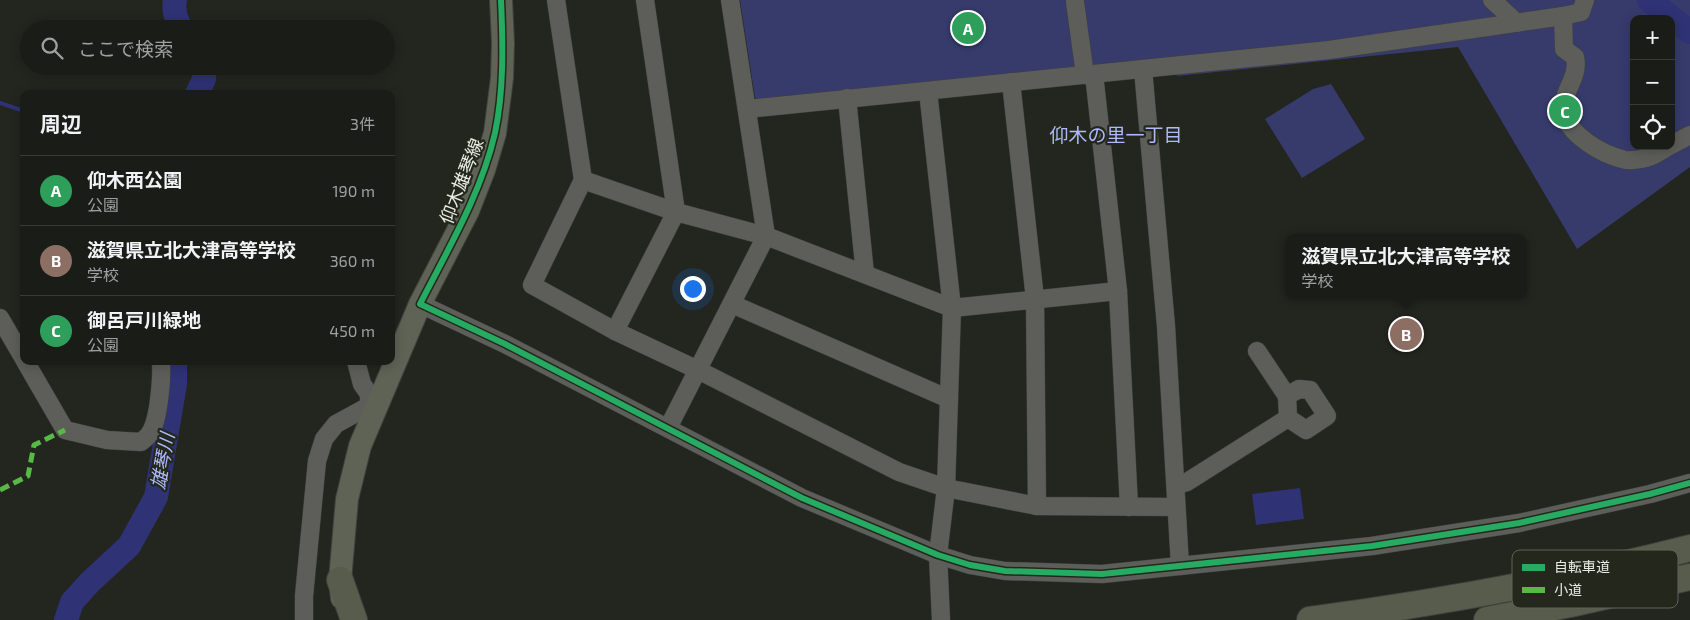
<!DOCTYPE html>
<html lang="ja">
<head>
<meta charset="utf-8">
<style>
	:root { --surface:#1a1c17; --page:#232520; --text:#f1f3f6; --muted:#9fa1a1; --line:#383a36; --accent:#0b8043 }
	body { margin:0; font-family:"Exo 2","Noto Sans JP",sans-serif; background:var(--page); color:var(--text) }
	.controls { position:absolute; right:15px; top:15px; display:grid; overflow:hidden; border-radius:10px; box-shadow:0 2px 12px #0003 }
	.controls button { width:45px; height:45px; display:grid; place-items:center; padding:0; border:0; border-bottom:1px solid var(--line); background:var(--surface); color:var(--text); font:25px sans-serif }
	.you { position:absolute; left:692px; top:288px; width:18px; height:18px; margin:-12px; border:4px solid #fff; border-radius:50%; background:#1a73e8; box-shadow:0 0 0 8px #1a73e833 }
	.badge { display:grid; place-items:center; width:32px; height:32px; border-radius:50%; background:var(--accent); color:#fff; font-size:16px; font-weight:700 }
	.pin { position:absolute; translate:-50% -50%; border:2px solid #fff; box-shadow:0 1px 5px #0006 }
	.popup { position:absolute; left:1285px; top:234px; width:242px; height:65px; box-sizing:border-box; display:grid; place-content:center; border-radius:10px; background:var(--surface); filter:drop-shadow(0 1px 4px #0005); font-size:16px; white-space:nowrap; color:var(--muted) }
	.popup b { font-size:19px; color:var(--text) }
	.popup::after { content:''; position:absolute; left:50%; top:100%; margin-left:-10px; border:10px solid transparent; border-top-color:var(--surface) }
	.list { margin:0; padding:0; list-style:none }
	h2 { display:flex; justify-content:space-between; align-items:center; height:65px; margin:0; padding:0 20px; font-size:21px }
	h2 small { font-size:16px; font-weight:400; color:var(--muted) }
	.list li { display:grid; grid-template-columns:32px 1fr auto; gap:15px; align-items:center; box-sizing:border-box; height:70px; padding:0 20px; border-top:1px solid var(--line) }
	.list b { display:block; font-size:19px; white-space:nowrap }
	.list p { margin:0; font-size:16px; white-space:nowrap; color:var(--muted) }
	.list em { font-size:16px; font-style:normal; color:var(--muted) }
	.icon { flex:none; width:28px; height:28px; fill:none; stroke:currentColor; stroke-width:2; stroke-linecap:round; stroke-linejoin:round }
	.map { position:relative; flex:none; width:1690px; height:620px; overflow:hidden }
	.search { position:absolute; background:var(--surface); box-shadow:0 2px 12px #0003; left:20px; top:20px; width:375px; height:55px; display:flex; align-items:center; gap:12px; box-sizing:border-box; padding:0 18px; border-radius:28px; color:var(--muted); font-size:19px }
	.panel { position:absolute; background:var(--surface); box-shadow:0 2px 12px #0003; left:20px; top:90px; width:375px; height:275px; border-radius:10px }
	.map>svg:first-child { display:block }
	.green { fill:#363b6c; fill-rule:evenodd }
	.water { fill:#2f3275 }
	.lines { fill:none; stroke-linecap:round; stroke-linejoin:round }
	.stream { stroke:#2f3275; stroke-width:4 }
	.river { stroke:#2f3275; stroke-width:24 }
	.minor-casing { stroke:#40423d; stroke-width:19 }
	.major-casing { stroke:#40423d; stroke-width:24 }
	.highway-casing { stroke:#40423d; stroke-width:28 }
	.minor { stroke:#5d5e5a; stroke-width:18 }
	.major { stroke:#5f6356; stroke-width:22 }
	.highway { stroke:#585c4d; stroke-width:26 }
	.quiet { stroke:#58b947; stroke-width:5; stroke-dasharray:10 5; stroke-linecap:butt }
	.cycleway-casing { stroke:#24281c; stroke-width:9 }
	.cycleway { stroke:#26ab63; stroke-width:6 }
	.labels { text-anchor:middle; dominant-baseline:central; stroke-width:4.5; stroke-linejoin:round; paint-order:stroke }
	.street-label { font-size:18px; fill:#e9ece4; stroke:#24281c }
	.neighbourhood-label { font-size:19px; fill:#adb9ff; stroke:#24281c }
	.water-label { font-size:19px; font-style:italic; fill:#aeb9fa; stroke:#24281c }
	.key { fill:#24281c; stroke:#5f6358; stroke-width:1 }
	.key-label { font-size:14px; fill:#e9ece4 }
</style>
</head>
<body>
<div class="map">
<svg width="1690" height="620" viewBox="0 0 1690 620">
	<rect width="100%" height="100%" fill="#23251f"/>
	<g class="green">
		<path d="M 740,0 L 1690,0 L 1690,167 L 1577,249 L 1458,47 L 1177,76 L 1173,57 L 760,100 L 755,98 ZM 1634,19 L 1671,19 L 1671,146 L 1634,146 Z"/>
		<polygon points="1331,84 1365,139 1302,178 1265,119 1313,89"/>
	</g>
	<polygon class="water" points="1300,488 1304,519 1256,525 1252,494"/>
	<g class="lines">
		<polyline class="stream" points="0,103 24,111"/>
		<g class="river">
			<path d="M 175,0 C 173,9 176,22 182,29"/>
			<polyline points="1649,0 1690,32"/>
			<polyline points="197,94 204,79 205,66"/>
			<polyline points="66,620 72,602 90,582 129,546 156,497 175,384 175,361"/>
		</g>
		<defs>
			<g id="minor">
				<polyline points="556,0 583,180 532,285 615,331 698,370 899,472 946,488 1037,506 1176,507"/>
				<polyline points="1492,0 1517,23"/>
				<polyline points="1075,2 1085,75"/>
				<path d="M 1563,16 L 1564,49 L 1575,57 C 1580,78 1561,91 1564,112 C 1568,135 1602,154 1622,159 C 1627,161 1636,160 1641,159 C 1651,158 1661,151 1669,146"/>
				<polyline points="1143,69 1166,326 1180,566"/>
				<polyline points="1094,74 1118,291 1129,507"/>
				<polyline points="1011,82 1035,299 1037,506"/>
				<polyline points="928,91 952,308 946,488 938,555 941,620"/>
				<polyline points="847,98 865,274"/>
				<polyline points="747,109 1329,50 1563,16 1581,12 1585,0"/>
				<polyline points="1671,145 1690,135"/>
				<polyline points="583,180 676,212 766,236 952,308 1118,291"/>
				<polyline points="420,304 505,344 802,498 938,555 970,565 1005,571 1102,574 1372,546 1519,523 1650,494 1690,483"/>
				<polyline points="732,304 949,399"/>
				<polyline points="0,318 24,359"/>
				<polyline points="615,331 676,212 645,0"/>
				<polyline points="1257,351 1287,396"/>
				<path d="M 25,361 L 65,430 L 107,440 L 141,442 C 144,439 148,437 150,433 C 159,420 162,378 161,361"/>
				<polyline points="356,361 362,384 369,394 369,406"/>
				<polygon points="1299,389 1310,390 1327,416 1306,430 1288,418 1287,396"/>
				<polyline points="668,428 766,236 730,0"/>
				<polyline points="1176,485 1187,482 1288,418"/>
				<polyline points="304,620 304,596 317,461 324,439 336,424 369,406"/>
			</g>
			<polyline id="major" points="342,598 340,580 347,499 360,446 420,304 468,211 484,170 495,133 502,78 503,43 501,0"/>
			<g id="highway">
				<polyline points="340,580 354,620"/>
				<path d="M 1310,620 C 1438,603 1565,580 1690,548"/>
				<polyline points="1487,620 1570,604 1690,577"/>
			</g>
		</defs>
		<use href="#minor" class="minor-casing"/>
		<use href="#major" class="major-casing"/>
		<use href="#highway" class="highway-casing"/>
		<use href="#minor" class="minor"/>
		<use href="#major" class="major"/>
		<use href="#highway" class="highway"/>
		<polyline class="quiet" points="0,490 28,476 34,445 65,430"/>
		<defs>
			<path id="cycleway" d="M 501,0 C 503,44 504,90 495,133 C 481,194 448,249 420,304 L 505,344 L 802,498 L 938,555 L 970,565 L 1005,571 L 1102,574 L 1372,546 L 1519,523 L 1650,494 L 1690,483"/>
		</defs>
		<use href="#cycleway" class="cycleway-casing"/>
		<use href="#cycleway" class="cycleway"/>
	</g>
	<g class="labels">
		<g class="street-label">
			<text transform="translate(461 181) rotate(-69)">仰木雄琴線</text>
		</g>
		<g class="neighbourhood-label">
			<text x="1116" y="134">仰木の里一丁目</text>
		</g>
		<g class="water-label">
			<text transform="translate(162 461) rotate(-80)">雄琴川</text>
		</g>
	</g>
	<rect x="1512" y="550" width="166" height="58" rx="8" class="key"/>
	<rect x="1522" y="564" width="23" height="7" fill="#26ab63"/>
	<rect x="1522" y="587" width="23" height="6" fill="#58b947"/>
	<g class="key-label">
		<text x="1554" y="572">自転車道</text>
		<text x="1554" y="595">小道</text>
	</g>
</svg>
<div class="controls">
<button>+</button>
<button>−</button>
<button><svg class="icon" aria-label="locate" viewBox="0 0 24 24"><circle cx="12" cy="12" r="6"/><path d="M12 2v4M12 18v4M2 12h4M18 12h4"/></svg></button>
</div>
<div class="you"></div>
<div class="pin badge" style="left:968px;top:28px;background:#2e9e5b">A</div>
<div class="pin badge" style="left:1406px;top:334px;background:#8d6e63">B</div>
<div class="popup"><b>滋賀県立北大津高等学校</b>学校</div>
<div class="pin badge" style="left:1565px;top:111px;background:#2e9e5b">C</div>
<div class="search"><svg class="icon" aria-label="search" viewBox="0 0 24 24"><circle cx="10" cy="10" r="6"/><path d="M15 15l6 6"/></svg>ここで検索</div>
<section class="panel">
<h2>周辺<small>3件</small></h2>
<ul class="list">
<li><span class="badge" style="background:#2e9e5b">A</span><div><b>仰木西公園</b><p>公園</p></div><em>190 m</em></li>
<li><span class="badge" style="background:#8d6e63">B</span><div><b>滋賀県立北大津高等学校</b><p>学校</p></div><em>360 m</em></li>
<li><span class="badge" style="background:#2e9e5b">C</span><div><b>御呂戸川緑地</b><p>公園</p></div><em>450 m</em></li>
</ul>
</section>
</div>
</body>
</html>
